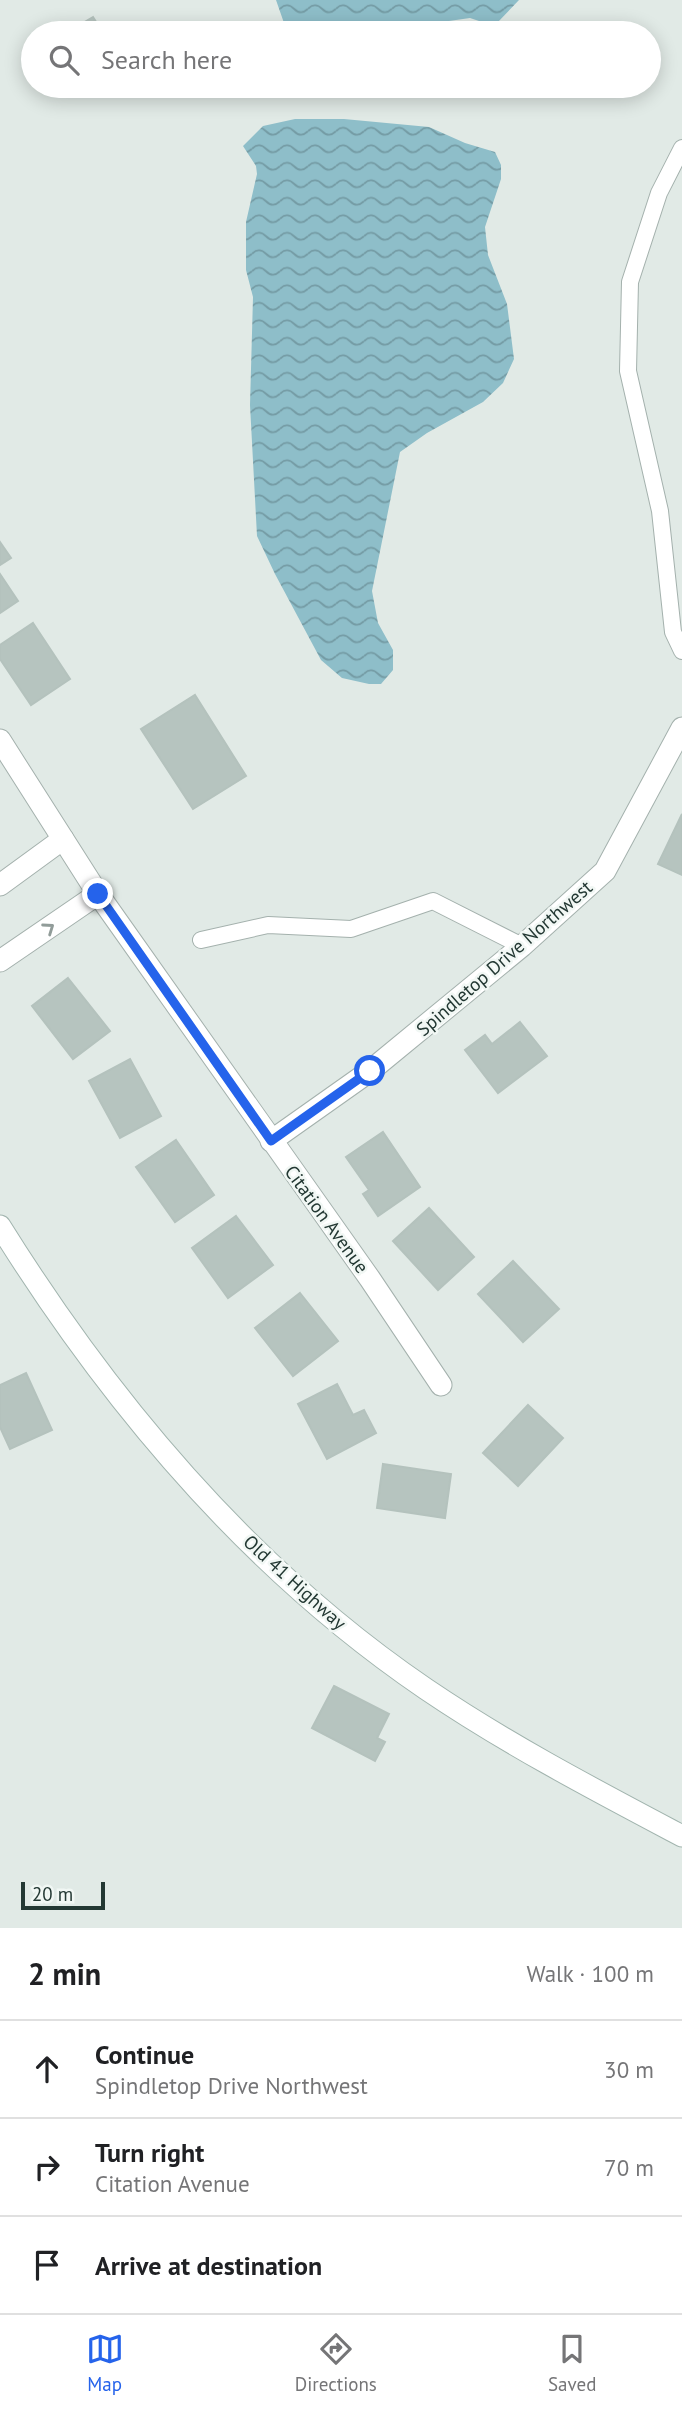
<!DOCTYPE html>
<html lang="en">
<head>
<meta charset="utf-8">
<style>
	:root { --surface:#fff; --page:#f2f2f2; --text:#202124; --muted:#757577; --line:#e0e0e0; --accent:#2563eb }
	body { margin:0; font-family:"PT Sans",sans-serif; background:var(--page); color:var(--text) }
	.scale { position:absolute; left:21px; bottom:18px; width:84px; box-sizing:border-box; padding-left:7px; border:4px solid #233833; border-top:0; font-size:19px; line-height:24px; white-space:nowrap; color:#233833; -webkit-text-stroke:5px #f1f7f4; paint-order:stroke }
	.stop { position:absolute; width:21px; height:21px; margin:-16px; border:5px solid #2563eb; border-radius:50%; background:#fff }
	.stop.end { background:#2563eb; border-color:#fff; box-shadow:0 2px 7px #0008 }
	.list { margin:0; padding:0; list-style:none }
	h2 { display:flex; justify-content:space-between; align-items:center; height:91px; margin:0; padding:0 28px; font-size:30px }
	h2 small { font-size:23px; font-weight:400; color:var(--muted) }
	.list li { display:grid; grid-template-columns:46px 1fr auto; gap:21px; align-items:center; box-sizing:border-box; height:98px; padding:0 28px; border-top:2px solid var(--line) }
	.list b { display:block; font-size:26px; white-space:nowrap }
	.list p { margin:0; font-size:23px; white-space:nowrap; color:var(--muted) }
	.list em { font-size:23px; font-style:normal; color:var(--muted) }
	.icon { flex:none; width:38px; height:38px; fill:none; stroke:currentColor; stroke-width:2; stroke-linecap:round; stroke-linejoin:round }
	.map { position:relative; flex:none; width:682px; height:1928px; overflow:hidden }
	.search { position:absolute; background:var(--surface); box-shadow:0 4px 18px #0003; left:21px; right:21px; top:21px; height:77px; display:flex; align-items:center; gap:18px; box-sizing:border-box; padding:0 24px; border-radius:38px; color:var(--muted); font-size:26px }
	.sheet { height:385px; background:var(--surface) }
	nav { display:flex; justify-content:space-around; align-items:center; box-sizing:border-box; height:98px; border-top:2px solid var(--line); background:var(--surface); font-size:19px; color:var(--muted) }
	nav a { display:grid; justify-items:center; gap:4px }
	nav .on { color:var(--accent) }
	.map>svg:first-child { display:block }
	.water { fill:url(#water-waves) }
	.building { fill:#b6c4bf; stroke:#b4c2bd; stroke-width:2 }
	.lines { fill:none; stroke-linecap:round; stroke-linejoin:round }
	.lane-casing { stroke:#a4b1ad; stroke-width:18 }
	.street-casing { stroke:#a4b1ad; stroke-width:23 }
	.secondary-casing { stroke:#a1b4ae; stroke-width:23 }
	.lane { stroke:#fff; stroke-width:16 }
	.street { stroke:#fff; stroke-width:21 }
	.secondary { stroke:#fff; stroke-width:21 }
	.oneway { stroke:#919c99 }
	.route { stroke:#2563eb; stroke-width:9 }
	.labels { text-anchor:middle; dominant-baseline:central; stroke-width:5; stroke-linejoin:round; paint-order:stroke }
	.street-label { font-size:19px; fill:#233833; stroke:#f1f7f4 }
</style>
</head>
<body>
<div class="map">
<svg width="682" height="1928" viewBox="0 0 682 1928">
	<defs>
		<pattern id="water-waves" width="16" height="10" patternUnits="userSpaceOnUse" patternTransform="scale(1.75)"><rect width="16" height="10" fill="#8ebec9"/><path d="M0 5q4-4 8 0t8 0" fill="none" stroke="#749ba4"/></pattern>
	</defs>
	<rect width="100%" height="100%" fill="#e1eae6"/>
	<g class="water">
		<polygon points="276,0 519,0 498,22 488,24 470,18 449,21 435,33 299,33 284,23"/>
		<polygon points="295,119 344,119 429,127 465,143 495,152 501,165 501,179 485,227 488,255 507,304 514,359 503,383 483,402 427,433 400,452 372,591 378,623 393,650 393,670 381,684 369,684 342,678 321,660 275,574 257,536 250,405 253,297 246,270 246,222 257,174 256,166 243,146 263,126"/>
	</g>
	<g class="building">
		<polygon points="93,17 103,33 66,33"/>
		<polygon points="0,542 11,558 0,565"/>
		<polygon points="0,574 18,601 0,613"/>
		<polygon points="33,623 70,679 31,705 0,659 0,645"/>
		<polygon points="195,695 246,776 193,809 141,729"/>
		<polygon points="682,814 682,875 658,864"/>
		<polygon points="68,978 110,1031 73,1059 32,1006"/>
		<polygon points="520,1022 547,1056 498,1093 465,1050 485,1035 492,1044"/>
		<polygon points="130,1059 161,1116 120,1138 89,1081"/>
		<polygon points="383,1132 420,1187 378,1216 363,1194 369,1190 346,1157"/>
		<polygon points="176,1140 214,1195 175,1222 136,1167"/>
		<polygon points="429,1208 474,1257 438,1290 393,1241"/>
		<polygon points="236,1216 273,1265 228,1298 192,1248"/>
		<polygon points="513,1261 559,1309 523,1342 478,1294"/>
		<polygon points="300,1293 338,1341 293,1376 255,1328"/>
		<polygon points="26,1373 52,1430 10,1449 0,1427 0,1385"/>
		<polygon points="337,1384 353,1415 364,1410 376,1433 327,1459 298,1404"/>
		<polygon points="528,1405 563,1438 518,1486 483,1453"/>
		<polygon points="383,1464 451,1474 445,1518 377,1508"/>
		<polygon points="334,1686 389,1714 377,1738 385,1742 375,1761 312,1728"/>
	</g>
	<g class="lines">
		<defs>
			<g id="lane">
				<polyline points="682,148 659,193 630,282 628,371 660,511 673,632 682,651"/>
				<polyline points="201,940 268,925 351,929 433,901 522,946"/>
			</g>
			<g id="street">
				<polyline points="0,740 98,894 370,1279 441,1385"/>
				<polyline points="0,885 63,839"/>
				<polyline points="0,961 98,894"/>
				<polyline points="271,1141 370,1071 522,946 605,871 682,728"/>
			</g>
			<path id="secondary" d="M 0,1226 C 111,1404 251,1570 426,1689 C 507,1744 595,1790 682,1836"/>
		</defs>
		<use href="#lane" class="lane-casing"/>
		<use href="#street" class="street-casing"/>
		<use href="#secondary" class="secondary-casing"/>
		<use href="#lane" class="lane"/>
		<use href="#street" class="street"/>
		<use href="#secondary" class="secondary"/>
	</g>
	<defs><path id="oneway-chevron" d="M-2-3.5L2.5 0L-2 3.5" fill="none" stroke-width="1.6" stroke-linecap="round" stroke-linejoin="round" transform="scale(1.75)"/></defs>
	<use class="oneway" href="#oneway-chevron" transform="translate(49 928) rotate(-35)"/>
	<g class="lines">
		<polyline class="route" points="98,894 271,1141 370,1071"/>
	</g>
	<g class="labels">
		<g class="street-label">
			<text transform="translate(504 958) rotate(-41)">Spindletop Drive Northwest</text>
			<text transform="translate(327 1219) rotate(54)">Citation Avenue</text>
			<text transform="translate(295 1582) rotate(42)">Old 41 Highway</text>
		</g>
	</g>
</svg>
<div class="scale">20 m</div>
<div class="stop" style="left:370px;top:1071px"></div>
<div class="stop end" style="left:98px;top:894px"></div>
<div class="search"><svg class="icon" aria-label="search" viewBox="0 0 24 24"><circle cx="10" cy="10" r="6"/><path d="M15 15l6 6"/></svg>Search here</div>
</div>
<section class="sheet">
<h2>2 min<small>Walk · 100 m</small></h2>
<ul class="list">
<li><svg class="icon" aria-label="ahead" viewBox="0 0 24 24"><path d="M12 20V5M6 11l6-6 6 6"/></svg><div><b>Continue</b><p>Spindletop Drive Northwest</p></div><em>30 m</em></li>
<li><svg class="icon" aria-label="right" viewBox="0 0 24 24"><path d="M7 20v-9h11M14 6l5 5-5 5"/></svg><div><b>Turn right</b><p>Citation Avenue</p></div><em>70 m</em></li>
<li><svg class="icon" aria-label="arrive" viewBox="0 0 24 24"><path d="M6 21V4h12l-3 4 3 4H6"/></svg><div><b>Arrive at destination</b></div></li>
</ul>
</section>
<nav>
<a class="on"><svg class="icon" aria-label="map" viewBox="0 0 24 24"><path d="M3 6l6-2 6 2 6-2v14l-6 2-6-2-6 2zM9 4v14M15 6v14"/></svg>Map</a>
<a><svg class="icon" aria-label="directions" viewBox="0 0 24 24"><path d="M12 3l9 9-9 9-9-9zM9 14v-3h6M13 9l2 2-2 2"/></svg>Directions</a>
<a><svg class="icon" aria-label="saved" viewBox="0 0 24 24"><path d="M7 4h10v16l-5-4-5 4z"/></svg>Saved</a>
</nav>
</body>
</html>
